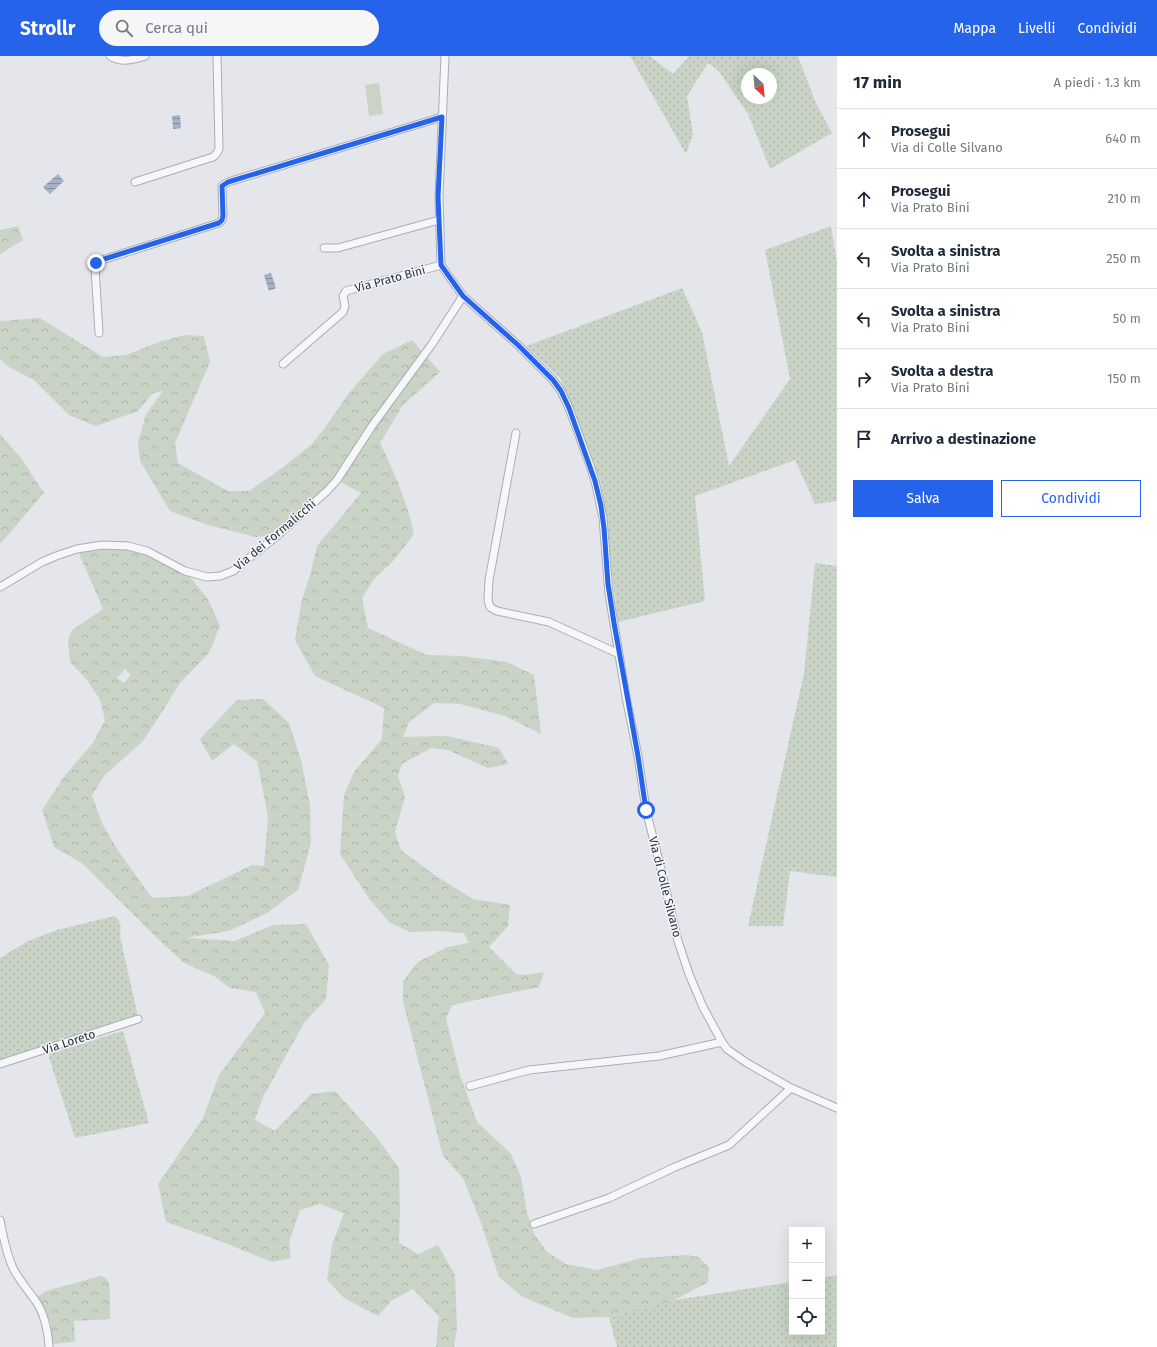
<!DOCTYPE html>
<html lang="it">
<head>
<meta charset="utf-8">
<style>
	:root { --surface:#fff; --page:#f6f6f7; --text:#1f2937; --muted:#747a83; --line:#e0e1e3; --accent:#2563eb }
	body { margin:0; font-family:"Fira Sans",sans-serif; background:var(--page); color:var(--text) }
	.controls { position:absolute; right:12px; bottom:12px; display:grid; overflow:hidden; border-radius:0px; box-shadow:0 4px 16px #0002 }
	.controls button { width:36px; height:36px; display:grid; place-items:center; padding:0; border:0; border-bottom:1px solid var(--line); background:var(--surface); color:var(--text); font:20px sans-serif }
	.compass { position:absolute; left:741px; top:12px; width:36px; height:36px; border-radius:50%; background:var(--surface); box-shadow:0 4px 16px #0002; rotate:154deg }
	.stop { position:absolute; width:12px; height:12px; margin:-9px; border:3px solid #2563eb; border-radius:50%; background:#fff }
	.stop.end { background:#2563eb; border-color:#fff; box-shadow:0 1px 4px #0008 }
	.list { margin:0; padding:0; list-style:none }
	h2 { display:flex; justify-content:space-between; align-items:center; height:52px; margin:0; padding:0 16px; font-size:17px }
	h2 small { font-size:13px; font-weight:400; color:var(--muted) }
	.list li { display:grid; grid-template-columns:26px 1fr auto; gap:12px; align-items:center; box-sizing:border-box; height:60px; padding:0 16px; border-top:1px solid var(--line) }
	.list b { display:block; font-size:15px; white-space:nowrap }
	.list p { margin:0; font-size:13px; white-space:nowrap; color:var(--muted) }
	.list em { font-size:13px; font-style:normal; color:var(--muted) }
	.actions { display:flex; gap:8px; padding:12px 16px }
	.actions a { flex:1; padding:9px 0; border:1px solid var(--accent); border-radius:0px; text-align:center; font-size:14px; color:var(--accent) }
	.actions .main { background:var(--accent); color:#fff }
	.icon { flex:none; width:22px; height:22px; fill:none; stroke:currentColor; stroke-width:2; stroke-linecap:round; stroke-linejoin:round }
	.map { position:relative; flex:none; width:837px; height:1291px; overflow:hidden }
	header { display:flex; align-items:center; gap:24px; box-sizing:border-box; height:56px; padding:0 20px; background:var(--accent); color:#fff }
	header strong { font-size:19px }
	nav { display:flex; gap:22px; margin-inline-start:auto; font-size:14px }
	.search { width:280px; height:36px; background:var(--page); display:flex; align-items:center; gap:10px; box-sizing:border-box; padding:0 14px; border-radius:22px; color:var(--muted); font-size:15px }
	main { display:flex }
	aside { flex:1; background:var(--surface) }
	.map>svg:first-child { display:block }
	.grass { fill:url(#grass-dots); fill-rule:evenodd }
	.forest { fill:url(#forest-crowns); fill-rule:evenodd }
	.garden { fill:#c9d4c6 }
	.water { fill:url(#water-rules) }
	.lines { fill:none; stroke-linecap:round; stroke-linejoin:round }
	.minor-casing { stroke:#a9adb5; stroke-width:9 }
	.minor { stroke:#f7f7f9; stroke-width:7 }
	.route { stroke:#2563eb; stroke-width:5 }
	.labels { text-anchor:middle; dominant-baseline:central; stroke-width:3; stroke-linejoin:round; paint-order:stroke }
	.street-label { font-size:12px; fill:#2d3342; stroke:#f4f5f8 }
</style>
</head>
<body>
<header>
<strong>Strollr</strong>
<div class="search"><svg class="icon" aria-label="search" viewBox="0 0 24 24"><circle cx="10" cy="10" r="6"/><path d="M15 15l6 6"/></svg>Cerca qui</div>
<nav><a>Mappa</a><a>Livelli</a><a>Condividi</a></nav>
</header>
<main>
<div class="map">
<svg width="837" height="1291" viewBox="0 0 837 1291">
	<defs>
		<pattern id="grass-dots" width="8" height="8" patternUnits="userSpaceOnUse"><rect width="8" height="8" fill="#c9d4c6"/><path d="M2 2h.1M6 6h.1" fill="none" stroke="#adb6ab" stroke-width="1.8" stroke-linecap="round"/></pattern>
		<pattern id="forest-crowns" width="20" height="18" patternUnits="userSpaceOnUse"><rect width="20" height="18" fill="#c9d4c6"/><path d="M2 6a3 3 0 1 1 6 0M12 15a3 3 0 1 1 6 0" fill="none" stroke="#adb6ab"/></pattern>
		<pattern id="water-rules" width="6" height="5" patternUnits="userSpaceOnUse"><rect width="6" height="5" fill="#a3b2c7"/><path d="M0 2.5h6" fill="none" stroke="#8591a3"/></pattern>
	</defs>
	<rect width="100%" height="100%" fill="#e4e6eb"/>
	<g class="grass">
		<path d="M 630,0 L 650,0 L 673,18 L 689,0 L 798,0 L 815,45 L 832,77 L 770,113 L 748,58 L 718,14 L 708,7 L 687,40 L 693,78 L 686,98 ZM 747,18 L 771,18 L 771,42 L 747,42 Z"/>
		<polygon points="831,170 837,207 837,445 815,448 795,404 695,440 705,545 618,566 601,427 560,322 526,290 682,232 702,276 729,410 790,323 765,194"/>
		<polygon points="815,507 837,510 837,821 790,815 783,870 748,870 804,617"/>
		<path d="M 114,860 C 122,865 121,871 120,880 L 138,961 L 0,1006 L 0,902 L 28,885 L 57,874 Z"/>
		<polygon points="123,975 149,1067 75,1082 48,998"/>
		<polygon points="837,1219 837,1291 617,1291 609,1261 675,1244 792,1226 792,1276 822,1276 822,1222"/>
	</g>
	<g class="forest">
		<polygon points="18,170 23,184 0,198 0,174"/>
		<path d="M 40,262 L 103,301 L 126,299 L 162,285 L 185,279 L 204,280 L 210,306 L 175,387 L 178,407 L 228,435 L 249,435 L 282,412 L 311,389 L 324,373 L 349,337 L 383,298 L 412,284 L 440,316 L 403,349 L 380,387 C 395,417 407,446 414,478 L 394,504 L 374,523 L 362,542 L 368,572 L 427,599 L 462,600 L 507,606 L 534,619 L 541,678 L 505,660 L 460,648 L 434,647 L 409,666 L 403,681 L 448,680 L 499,692 L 508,708 L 488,712 L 448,694 L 431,692 L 402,708 L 398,720 L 405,741 L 395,776 L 401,794 L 433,818 L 473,843 L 510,849 L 508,870 L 489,891 L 516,918 L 525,919 L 544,916 L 539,931 L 452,949 L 446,962 L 460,1019 L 477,1066 L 511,1098 L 521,1121 L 527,1157 L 534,1178 L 547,1196 L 566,1208 L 597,1214 L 641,1202 L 687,1199 L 699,1201 L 709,1212 L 708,1226 L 673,1245 L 609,1261 L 573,1262 L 523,1241 L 499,1221 L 481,1167 L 463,1122 L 443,1100 L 403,946 L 403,925 L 418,906 L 447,891 L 469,887 L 464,877 L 437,875 L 410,876 L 389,866 L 370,844 L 340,798 L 344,739 L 354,716 L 382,683 L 384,652 L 315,620 L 295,584 L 302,543 L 310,520 L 317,490 L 361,437 L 337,424 L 278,479 L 256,481 L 208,469 L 170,455 L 140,405 L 138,386 L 146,358 L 163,335 L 153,337 L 138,355 L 96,370 L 69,359 L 34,324 L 9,311 L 0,303 L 0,265 Z"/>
		<polygon points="0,378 21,402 44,437 0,488"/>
		<path d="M 128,490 L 185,515 L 208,543 L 220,570 L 209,597 L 179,628 L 164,653 L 143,685 L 104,720 L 92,740 L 103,769 L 119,796 L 152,842 L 188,840 L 252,809 L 264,810 L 268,761 L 257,705 L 234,688 L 212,705 L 200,683 L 237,644 L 263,643 L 289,667 L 301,704 L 310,749 L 311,787 L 298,834 L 267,857 L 229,875 L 185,882 L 235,885 L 273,869 L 306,868 L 329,909 L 326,943 L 304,967 L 263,1041 L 255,1064 L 275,1075 L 311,1038 L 335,1035 L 375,1079 L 399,1112 L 400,1154 L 399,1187 L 418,1198 L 438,1189 L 455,1219 L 457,1272 L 454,1291 L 436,1291 L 439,1260 L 413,1233 L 391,1245 L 378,1260 L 344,1242 L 327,1224 L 332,1189 L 344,1157 L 320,1148 L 300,1154 L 289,1186 L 291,1202 L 272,1206 L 212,1182 L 166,1166 L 158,1128 L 203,1062 L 219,1019 L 265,957 L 256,936 L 230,932 L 214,920 L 184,907 L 158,883 L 82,807 L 54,791 L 42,754 L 66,718 L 93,687 L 105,664 L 100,644 L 87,624 L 70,606 L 68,584 L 72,574 L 103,553 L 77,493 ZM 125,613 L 131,619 L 124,627 L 117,622 Z"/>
		<path d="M 100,1220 C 103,1220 106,1222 108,1225 C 111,1232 110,1255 110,1263 L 74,1265 L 75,1286 L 52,1288 L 51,1267 L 38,1244 L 39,1240 L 46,1235 Z"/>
	</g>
	<polygon class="garden" points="379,27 383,58 369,60 365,29"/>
	<g class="water">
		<polygon points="180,59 181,72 173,73 172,60"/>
		<polygon points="58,118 64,125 50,138 43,131"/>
		<polygon points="271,217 276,232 269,235 264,219"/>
	</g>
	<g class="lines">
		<defs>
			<g id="minor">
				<path d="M 110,0 C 121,7 133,4 145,0"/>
				<polyline points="445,0 439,141 441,209 463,240 518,289 553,324 561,335 569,352 591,412 596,429 603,462 609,538 626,641 638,700 646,754 660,809 678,885 689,918 703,951 722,986 727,993 747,1007 791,1032 837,1052"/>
				<polyline points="135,126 213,101 217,97 219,93 217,0"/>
				<polyline points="324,192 338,192 439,164"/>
				<polyline points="99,277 95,212 95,209 99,205 219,167 222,164 223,160 222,130 228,126 442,61"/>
				<polyline points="283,308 343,256 345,250 343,240 346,235 441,209"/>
				<polyline points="516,377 489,524 488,544 490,551 497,555 549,566 619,598"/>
				<polyline points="0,531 42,506 56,500 77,493 102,489 128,490 147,495 185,515 207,521 220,520 233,515 278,479 327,435 337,424 372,370 432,288 463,240"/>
				<polyline points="0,1008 138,963"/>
				<polyline points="470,1030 529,1014 659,1000 722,986"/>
				<path d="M 0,1164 C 3,1180 6,1197 13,1212 C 19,1224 27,1233 35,1244 C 45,1258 48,1275 49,1291"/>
				<polyline points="534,1168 609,1142 675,1111 729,1089 791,1032"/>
			</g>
		</defs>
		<use href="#minor" class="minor-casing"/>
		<use href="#minor" class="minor"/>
	</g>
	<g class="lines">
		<polyline class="route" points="96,207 101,204 219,167 222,164 223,160 222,130 228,126 442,61 438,141 441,209 463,240 518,289 553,324 561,335 569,352 595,425 601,450 604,472 608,528 614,567 638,700 646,754"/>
	</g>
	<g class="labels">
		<g class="street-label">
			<text transform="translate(390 223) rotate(-15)">Via Prato Bini</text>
			<text transform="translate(275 479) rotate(-40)">Via dei Formalicchi</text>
			<text transform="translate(665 831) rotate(76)">Via di Colle Silvano</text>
			<text transform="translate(69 986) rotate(-18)">Via Loreto</text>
		</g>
	</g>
</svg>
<div class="controls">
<button>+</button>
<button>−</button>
<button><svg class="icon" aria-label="locate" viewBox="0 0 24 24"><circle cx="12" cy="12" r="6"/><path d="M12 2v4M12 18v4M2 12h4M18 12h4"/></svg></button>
</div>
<svg class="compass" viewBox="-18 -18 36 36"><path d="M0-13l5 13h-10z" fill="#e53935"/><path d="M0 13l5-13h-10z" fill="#747a83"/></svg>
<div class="stop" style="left:646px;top:754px"></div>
<div class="stop end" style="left:96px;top:207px"></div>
</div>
<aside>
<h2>17 min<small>A piedi · 1.3 km</small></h2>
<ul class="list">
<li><svg class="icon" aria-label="ahead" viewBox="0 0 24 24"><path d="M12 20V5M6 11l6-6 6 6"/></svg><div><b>Prosegui</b><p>Via di Colle Silvano</p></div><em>640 m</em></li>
<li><svg class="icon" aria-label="ahead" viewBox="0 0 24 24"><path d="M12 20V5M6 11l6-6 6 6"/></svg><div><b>Prosegui</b><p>Via Prato Bini</p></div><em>210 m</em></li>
<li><svg class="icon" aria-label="left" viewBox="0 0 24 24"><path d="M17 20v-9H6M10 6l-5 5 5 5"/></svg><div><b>Svolta a sinistra</b><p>Via Prato Bini</p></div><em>250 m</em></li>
<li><svg class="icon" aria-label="left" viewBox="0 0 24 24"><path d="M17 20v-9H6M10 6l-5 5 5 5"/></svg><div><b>Svolta a sinistra</b><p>Via Prato Bini</p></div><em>50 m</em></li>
<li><svg class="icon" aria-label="right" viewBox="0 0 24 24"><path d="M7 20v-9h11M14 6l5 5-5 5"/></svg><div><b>Svolta a destra</b><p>Via Prato Bini</p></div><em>150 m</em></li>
<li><svg class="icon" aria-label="arrive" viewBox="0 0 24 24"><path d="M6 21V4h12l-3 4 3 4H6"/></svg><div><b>Arrivo a destinazione</b></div></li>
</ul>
<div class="actions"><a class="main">Salva</a><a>Condividi</a></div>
</aside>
</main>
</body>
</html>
